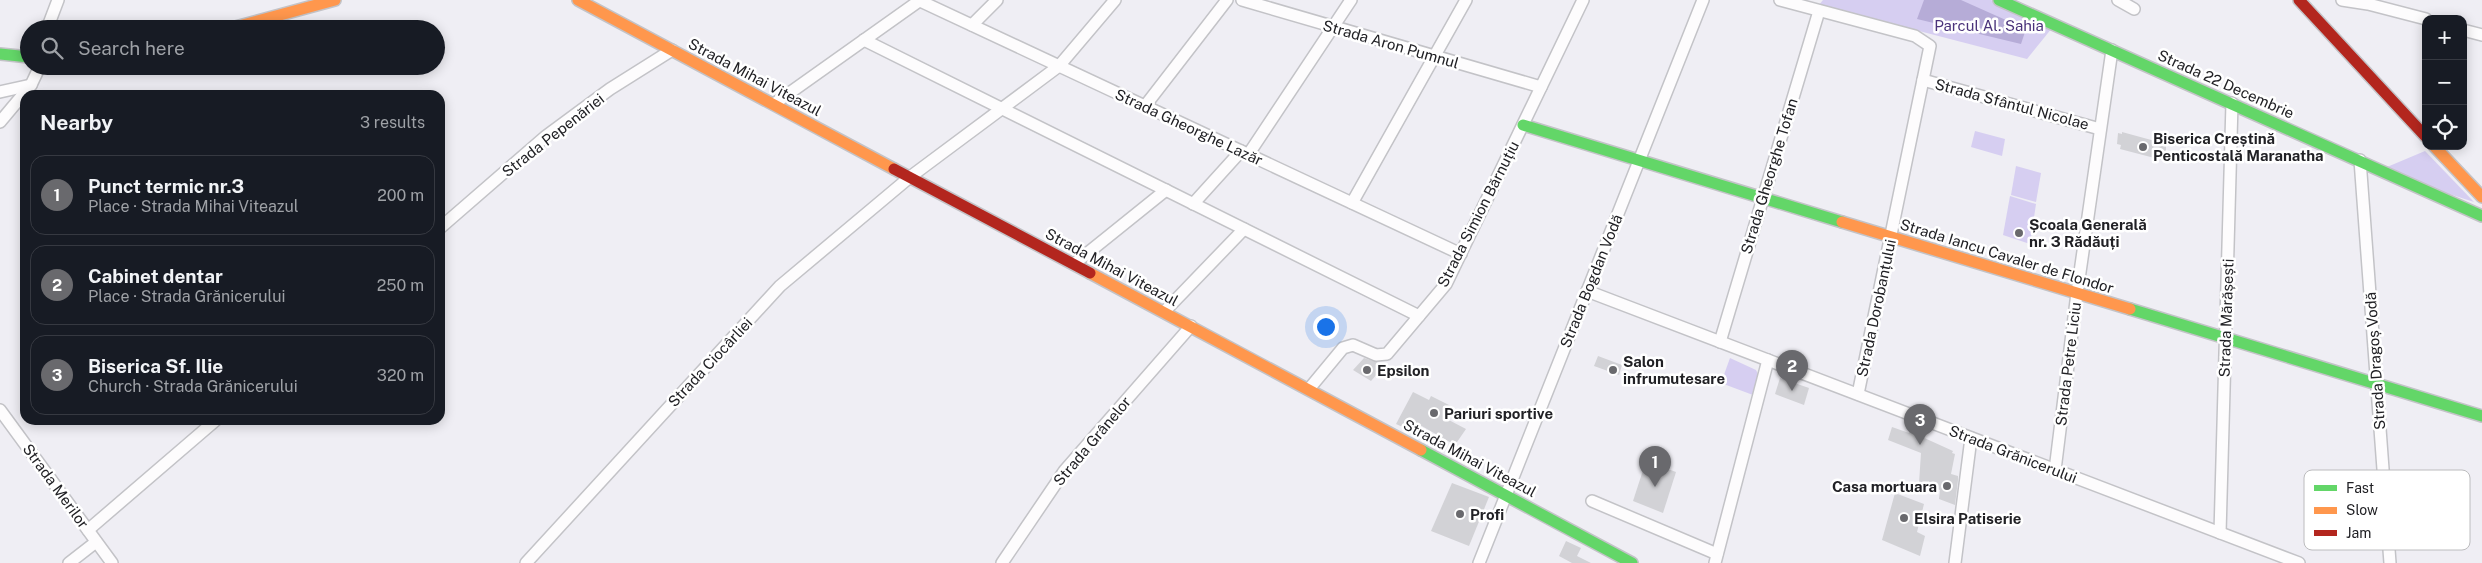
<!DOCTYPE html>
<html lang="en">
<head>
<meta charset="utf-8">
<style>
	:root { --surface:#171b24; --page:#242831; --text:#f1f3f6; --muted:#9ea1a6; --line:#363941; --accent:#69696d }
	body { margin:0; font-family:"Public Sans",sans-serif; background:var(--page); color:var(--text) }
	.controls { position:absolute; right:15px; top:15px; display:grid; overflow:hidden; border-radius:10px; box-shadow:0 2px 12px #0003 }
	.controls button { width:45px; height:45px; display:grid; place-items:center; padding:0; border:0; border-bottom:1px solid var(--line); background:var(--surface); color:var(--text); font:25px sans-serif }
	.you { position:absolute; left:1325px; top:326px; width:18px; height:18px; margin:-12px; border:4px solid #fff; border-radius:50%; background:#1a73e8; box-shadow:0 0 0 8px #1a73e833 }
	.badge { display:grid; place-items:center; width:32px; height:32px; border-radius:50%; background:var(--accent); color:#fff; font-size:16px; font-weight:700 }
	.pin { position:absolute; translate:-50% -41px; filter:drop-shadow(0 1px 2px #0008) }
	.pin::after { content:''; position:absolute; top:26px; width:18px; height:15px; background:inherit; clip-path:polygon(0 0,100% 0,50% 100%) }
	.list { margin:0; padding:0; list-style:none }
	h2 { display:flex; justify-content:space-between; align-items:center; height:65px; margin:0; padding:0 20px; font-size:21px }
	h2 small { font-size:16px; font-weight:400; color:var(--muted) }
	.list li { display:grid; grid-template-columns:32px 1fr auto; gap:15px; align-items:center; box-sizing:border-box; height:80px; margin:0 10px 10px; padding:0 10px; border:1px solid var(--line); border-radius:15px }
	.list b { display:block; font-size:19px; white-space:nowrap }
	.list p { margin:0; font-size:16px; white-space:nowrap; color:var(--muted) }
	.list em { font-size:16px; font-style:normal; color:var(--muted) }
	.icon { flex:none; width:28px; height:28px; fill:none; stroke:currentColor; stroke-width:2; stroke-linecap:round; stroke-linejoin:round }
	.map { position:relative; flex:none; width:2482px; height:563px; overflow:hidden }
	.search { position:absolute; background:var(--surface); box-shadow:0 2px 12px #0003; left:20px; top:20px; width:425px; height:55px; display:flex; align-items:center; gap:12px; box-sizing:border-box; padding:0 18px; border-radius:28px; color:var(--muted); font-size:19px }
	.panel { position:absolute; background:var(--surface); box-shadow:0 2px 12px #0003; left:20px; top:90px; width:425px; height:335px; border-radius:15px }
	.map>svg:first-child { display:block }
	.green { fill:#d6cef1 }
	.water { fill:#b6acd7 }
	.building { fill:#d2d2d6 }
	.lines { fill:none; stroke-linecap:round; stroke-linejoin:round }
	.street-casing { stroke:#c3c3c7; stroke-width:14 }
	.fast-casing { stroke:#c3c3c7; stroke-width:14 }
	.slow-casing { stroke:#c3c3c7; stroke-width:14 }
	.jam-casing { stroke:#c3c3c7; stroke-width:14 }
	.street { stroke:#fdfcfd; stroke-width:11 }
	.fast { stroke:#63d668; stroke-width:11 }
	.slow { stroke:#ff974d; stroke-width:11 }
	.jam { stroke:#b3261e; stroke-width:11 }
	.poi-dot { fill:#69696d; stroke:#fff; stroke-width:2 }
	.labels { text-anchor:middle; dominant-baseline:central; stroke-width:5; stroke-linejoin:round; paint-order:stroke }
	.park-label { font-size:15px; fill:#4a337a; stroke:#fff }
	.street-label { font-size:15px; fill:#212125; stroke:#fff }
	.poi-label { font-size:15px; font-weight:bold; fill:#212125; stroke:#fff; text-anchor:start }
	.key { fill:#fff; stroke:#bcbcbe; stroke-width:1 }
	.key-label { font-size:14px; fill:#212125 }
</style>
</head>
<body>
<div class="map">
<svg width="2482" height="563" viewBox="0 0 2482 563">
	<rect width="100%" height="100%" fill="#efeef4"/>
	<g class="green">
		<polygon points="1823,0 1991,0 2052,28 2027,59 1819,5"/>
		<polygon points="1975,131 2005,139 2002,156 1971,147"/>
		<polygon points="2425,151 2474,202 2443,192 2387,167"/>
		<polygon points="2016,166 2041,173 2036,202 2011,195"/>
		<polygon points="2010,196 2036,204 2030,244 2003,235"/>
		<polygon points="1730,358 1756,370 1759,376 1753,395 1721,383"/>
	</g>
	<polygon class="water" points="1924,0 1961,0 2026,29 2021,44 1917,19"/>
	<g class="building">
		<polygon points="2122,132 2166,144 2166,161 2120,149 2121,145 2117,144 2118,133 2122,134"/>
		<polygon points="1598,356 1622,365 1619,375 1594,366"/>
		<polygon points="1364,358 1385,365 1371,381 1353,370"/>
		<polygon points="1780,378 1809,388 1804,405 1775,394"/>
		<polygon points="1413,392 1429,400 1431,396 1453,407 1445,418 1466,429 1455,445 1413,421 1407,429 1396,424"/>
		<polygon points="1892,427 1909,433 1909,431 1953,451 1952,453 1955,454 1951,474 1958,476 1958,480 1955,505 1939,499 1940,490 1919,483 1921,453 1888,440"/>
		<polygon points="1646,461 1676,472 1663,513 1633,501"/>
		<polygon points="1452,483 1489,497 1469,546 1431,531"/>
		<polygon points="1895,493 1924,504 1917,532 1925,536 1920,556 1882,540"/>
		<polygon points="1566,541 1581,548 1577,556 1591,563 1572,563 1559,556"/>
	</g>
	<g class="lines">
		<defs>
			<g id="street">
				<polyline points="918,0 1461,254"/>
				<polyline points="1242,0 1541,87"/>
				<polyline points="1780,0 1915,36 1930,46 1858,394"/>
				<polyline points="2118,0 2134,9"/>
				<polyline points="2342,0 2368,4 2426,19"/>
				<polyline points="972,25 997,0"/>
				<polyline points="47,29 58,0"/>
				<polyline points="2463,30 2482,35"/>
				<polyline points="864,40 1419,316"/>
				<polyline points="1923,80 2100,129"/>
				<polyline points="0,92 31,85"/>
				<polyline points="774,104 919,1"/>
				<polyline points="1145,106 1227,0"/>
				<polyline points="0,122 31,85 40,66"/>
				<polyline points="1248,155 1351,0"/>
				<polyline points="2360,160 2390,563"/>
				<polyline points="1352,203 1466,0"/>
				<polyline points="1193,204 1241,151"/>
				<polyline points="440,228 545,137 610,89 672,50"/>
				<polyline points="1074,264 1166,190"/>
				<polyline points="1587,291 2299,563"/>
				<polyline points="1164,312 1244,229"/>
				<polyline points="1720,342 1819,11"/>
				<polyline points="1309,389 1343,348 1353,345 1376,355 1387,354 1446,284 1583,0"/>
				<polyline points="0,410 112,563"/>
				<polyline points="2055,470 2077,293 2112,50"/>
				<polyline points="1592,501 1717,554"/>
				<polyline points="88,530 216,420"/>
				<polyline points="2220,533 2232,103"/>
				<polyline points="69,563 96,542"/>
				<polyline points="526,563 780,286 910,177 1059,66 1115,0"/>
				<polyline points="1002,563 1065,470 1191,326"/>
				<polyline points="1479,563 1703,0"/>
				<polyline points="1715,563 1768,360"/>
				<polyline points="1955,563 1971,438"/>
			</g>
			<g id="fast">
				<polyline points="1999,0 2482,216"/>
				<polyline points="0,54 29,57"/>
				<polyline points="1523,125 1842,222"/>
				<polyline points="2130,309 2482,416"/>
				<polyline points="1421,450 1632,563"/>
			</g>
			<g id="slow">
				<polyline points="578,0 894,169"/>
				<polyline points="228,29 335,0"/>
				<polyline points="2434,146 2482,197"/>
				<polyline points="1842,222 2130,309"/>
				<polyline points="1090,273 1421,450"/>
			</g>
			<g id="jam">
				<polyline points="2299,0 2426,137"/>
				<polyline points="894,169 1090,273"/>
			</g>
		</defs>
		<use href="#street" class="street-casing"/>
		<use href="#fast" class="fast-casing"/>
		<use href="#slow" class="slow-casing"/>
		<use href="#jam" class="jam-casing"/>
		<use href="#street" class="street"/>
		<use href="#fast" class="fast"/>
		<use href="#slow" class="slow"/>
		<use href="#jam" class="jam"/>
	</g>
	<g class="poi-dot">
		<circle cx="2143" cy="147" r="5"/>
		<circle cx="2019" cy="233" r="5"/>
		<circle cx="1367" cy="370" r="5"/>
		<circle cx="1613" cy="370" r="5"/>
		<circle cx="1434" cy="413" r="5"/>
		<circle cx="1947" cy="486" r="5"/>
		<circle cx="1460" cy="514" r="5"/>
		<circle cx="1904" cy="518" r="5"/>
	</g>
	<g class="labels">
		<g class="park-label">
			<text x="1989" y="25">Parcul Al. Sahia</text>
		</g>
		<g class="street-label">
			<text transform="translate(1391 44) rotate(16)">Strada Aron Pumnul</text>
			<text transform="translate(755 77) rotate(28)">Strada Mihai Viteazul</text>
			<text transform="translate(2226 84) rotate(24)">Strada 22 Decembrie</text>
			<text transform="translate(2012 104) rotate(15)">Strada Sfântul Nicolae</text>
			<text transform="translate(1189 127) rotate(25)">Strada Gheorghe Lazăr</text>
			<text transform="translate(553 135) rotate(-38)">Strada Pepenăriei</text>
			<text transform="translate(1769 176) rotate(-73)">Strada Gheorghe Tofan</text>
			<text transform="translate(1478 214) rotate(-63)">Strada Simion Bărnuțiu</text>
			<text transform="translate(2007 256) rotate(17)">Strada Iancu Cavaler de Flondor</text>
			<text transform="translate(1112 267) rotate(28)">Strada Mihai Viteazul</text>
			<text transform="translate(1591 281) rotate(-68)">Strada Bogdan Vodă</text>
			<text transform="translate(1876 308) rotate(-78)">Strada Dorobanțului</text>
			<text transform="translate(2226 318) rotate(-88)">Strada Mărășești</text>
			<text transform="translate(2375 361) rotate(-94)">Strada Dragoș Vodă</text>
			<text transform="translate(710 362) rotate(-47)">Strada Ciocârliei</text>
			<text transform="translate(2068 364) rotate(-83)">Strada Petre Liciu</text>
			<text transform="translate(1092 441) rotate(-50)">Strada Grânelor</text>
			<text transform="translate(2013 454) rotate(21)">Strada Grănicerului</text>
			<text transform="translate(1470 458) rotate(28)">Strada Mihai Viteazul</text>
			<text transform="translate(56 486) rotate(54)">Strada Merilor</text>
		</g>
		<g class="poi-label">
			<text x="2153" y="138">Biserica Creștină<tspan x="2153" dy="17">Penticostală Maranatha</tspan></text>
			<text x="2029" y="224">Școala Generală<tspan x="2029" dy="17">nr. 3 Rădăuți</tspan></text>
			<text x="1623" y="361">Salon<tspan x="1623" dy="17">infrumutesare</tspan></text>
			<text x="1377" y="370">Epsilon</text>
			<text x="1444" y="413">Pariuri sportive</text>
			<text x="1937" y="486" text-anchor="end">Casa mortuara</text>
			<text x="1470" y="514">Profi</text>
			<text x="1914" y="518">Elsira Patiserie</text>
		</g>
	</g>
	<rect x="2304" y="470" width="166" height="80" rx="8" class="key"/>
	<rect x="2314" y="485" width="23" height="6" fill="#63d668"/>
	<rect x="2314" y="507" width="23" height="7" fill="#ff974d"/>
	<rect x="2314" y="530" width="23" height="6" fill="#b3261e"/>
	<g class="key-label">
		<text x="2346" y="493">Fast</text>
		<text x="2346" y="515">Slow</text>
		<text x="2346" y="538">Jam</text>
	</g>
</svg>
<div class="controls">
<button>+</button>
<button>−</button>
<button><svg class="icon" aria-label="locate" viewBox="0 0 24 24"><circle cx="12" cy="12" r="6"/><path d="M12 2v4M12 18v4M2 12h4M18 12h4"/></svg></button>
</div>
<div class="you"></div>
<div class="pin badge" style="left:1655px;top:487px">1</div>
<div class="pin badge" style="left:1792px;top:391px">2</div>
<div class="pin badge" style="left:1920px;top:445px">3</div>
<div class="search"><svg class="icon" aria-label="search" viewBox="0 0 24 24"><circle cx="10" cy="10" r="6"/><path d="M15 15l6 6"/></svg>Search here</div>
<section class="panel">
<h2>Nearby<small>3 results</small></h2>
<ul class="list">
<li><span class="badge">1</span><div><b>Punct termic nr.3</b><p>Place · Strada Mihai Viteazul</p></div><em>200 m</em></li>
<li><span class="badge">2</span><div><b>Cabinet dentar</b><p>Place · Strada Grănicerului</p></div><em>250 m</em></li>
<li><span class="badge">3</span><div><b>Biserica Sf. Ilie</b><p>Church · Strada Grănicerului</p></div><em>320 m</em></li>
</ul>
</section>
</div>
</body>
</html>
